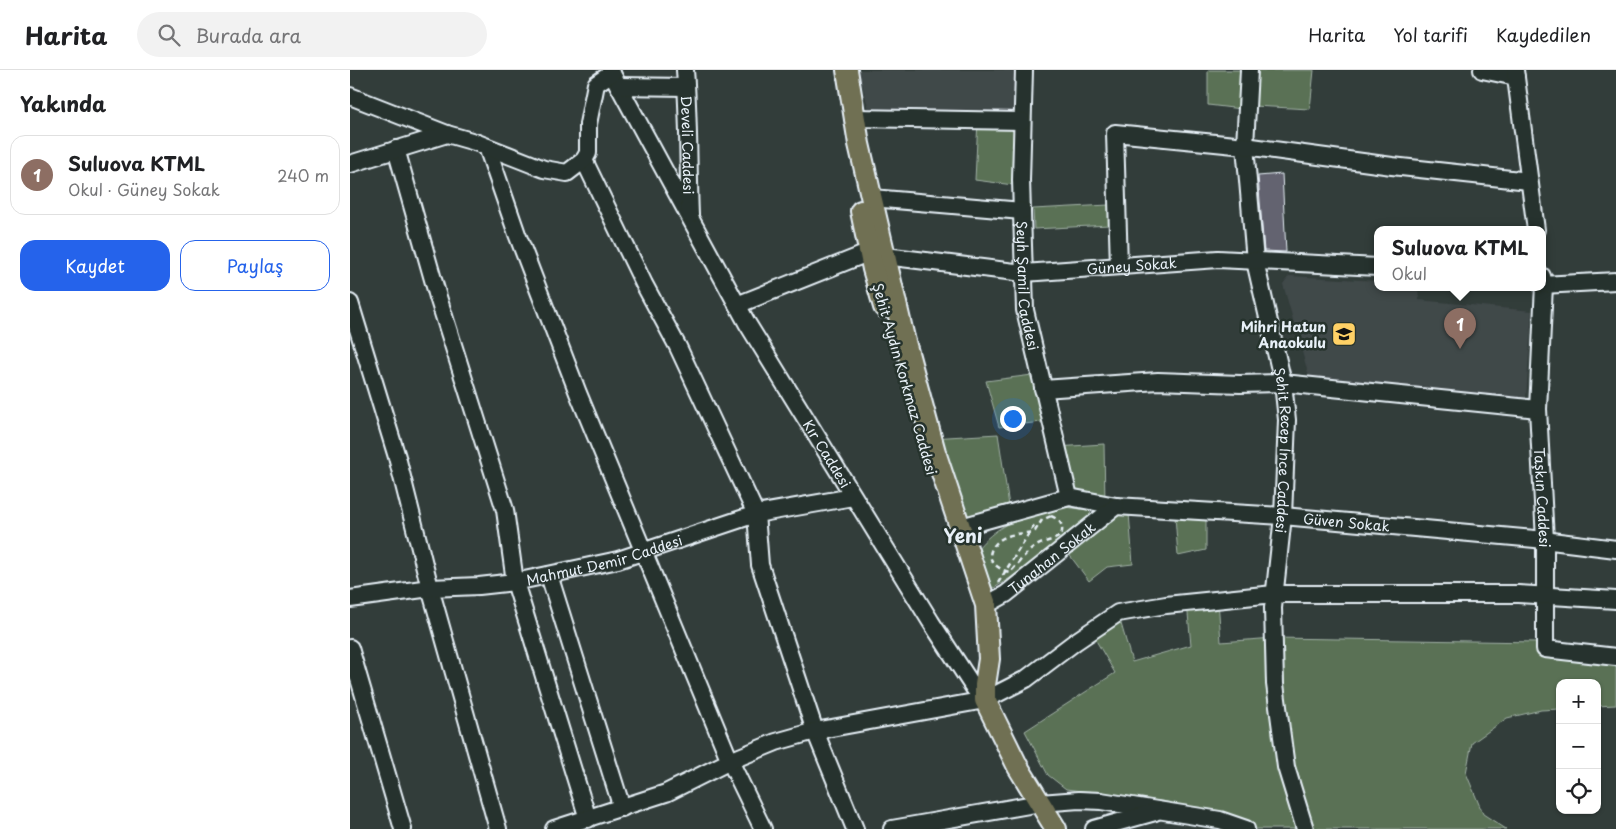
<!DOCTYPE html>
<html lang="tr">
<head>
<meta charset="utf-8">
<style>
	:root { --surface:#fff; --page:#f2f2f2; --text:#202124; --muted:#757577; --line:#e0e0e0; --accent:#2563eb }
	body { margin:0; font-family:"Playpen Sans",sans-serif; background:var(--page); color:var(--text) }
	.controls { position:absolute; right:15px; bottom:15px; display:grid; overflow:hidden; border-radius:10px; box-shadow:0 1px 4px #0004 }
	.controls button { width:45px; height:45px; display:grid; place-items:center; padding:0; border:0; border-bottom:1px solid var(--line); background:var(--surface); color:var(--text); font:25px sans-serif }
	.you { position:absolute; left:662px; top:348px; width:18px; height:18px; margin:-12px; border:4px solid #fff; border-radius:50%; background:#1a73e8; box-shadow:0 0 0 8px #1a73e833 }
	.badge { display:grid; place-items:center; width:32px; height:32px; border-radius:50%; background:var(--accent); color:#fff; font-size:16px; font-weight:700 }
	.pin { position:absolute; translate:-50% -41px; filter:drop-shadow(0 1px 2px #0008) }
	.pin::after { content:''; position:absolute; top:26px; width:18px; height:15px; background:inherit; clip-path:polygon(0 0,100% 0,50% 100%) }
	.popup { position:absolute; left:1024px; top:156px; width:172px; height:65px; box-sizing:border-box; display:grid; place-content:center; border-radius:10px; background:var(--surface); filter:drop-shadow(0 1px 4px #0005); font-size:16px; white-space:nowrap; color:var(--muted) }
	.popup b { font-size:19px; color:var(--text) }
	.popup::after { content:''; position:absolute; left:50%; top:100%; margin-left:-10px; border:10px solid transparent; border-top-color:var(--surface) }
	.list { margin:0; padding:0; list-style:none }
	h2 { display:flex; justify-content:space-between; align-items:center; height:65px; margin:0; padding:0 20px; font-size:21px }
	h2 small { font-size:16px; font-weight:400; color:var(--muted) }
	.list li { display:grid; grid-template-columns:32px 1fr auto; gap:15px; align-items:center; box-sizing:border-box; height:80px; margin:0 10px 10px; padding:0 10px; border:1px solid var(--line); border-radius:15px }
	.list b { display:block; font-size:19px; white-space:nowrap }
	.list p { margin:0; font-size:16px; white-space:nowrap; color:var(--muted) }
	.list em { font-size:16px; font-style:normal; color:var(--muted) }
	.actions { display:flex; gap:10px; padding:15px 20px }
	.actions a { flex:1; padding:11px 0; border:1px solid var(--accent); border-radius:15px; text-align:center; font-size:18px; color:var(--accent) }
	.actions .main { background:var(--accent); color:#fff }
	.icon { flex:none; width:28px; height:28px; fill:none; stroke:currentColor; stroke-width:2; stroke-linecap:round; stroke-linejoin:round }
	.map { position:relative; flex:none; width:1266px; height:759px; overflow:hidden }
	header { display:flex; align-items:center; gap:30px; box-sizing:border-box; height:70px; padding:0 25px; background:var(--surface); border-bottom:1px solid var(--line) }
	header strong { font-size:24px }
	nav { display:flex; gap:28px; margin-inline-start:auto; font-size:18px }
	.search { width:350px; height:45px; background:var(--page); display:flex; align-items:center; gap:12px; box-sizing:border-box; padding:0 18px; border-radius:28px; color:var(--muted); font-size:19px }
	main { display:flex }
	aside { flex:1; background:var(--surface) }
	.map>svg:first-child { display:block }
	.built { fill:#41484a }
	.green { fill:#5a7155; stroke:#a1b1a6 }
	.building { fill:#636370; stroke:#e8f1f8 }
	.lines { fill:none; stroke-linecap:round; stroke-linejoin:round }
	.minor-casing { stroke:#e8f1f8; stroke-width:20 }
	.major-casing { stroke:#e8f1f8; stroke-width:24 }
	.path { stroke:#e8f1f8; stroke-width:2.5; stroke-dasharray:5 4; stroke-linecap:butt }
	.minor { stroke:#26332d; stroke-width:16 }
	.major { stroke:#706f52; stroke-width:20 }
	.labels { text-anchor:middle; dominant-baseline:central; stroke-width:5; stroke-linejoin:round; paint-order:stroke }
	.street-label { font-size:14px; fill:#e8f1f8; stroke:#26332d }
	.poi-label { font-size:14px; font-weight:bold; fill:#e8f1f8; stroke:#26332d; text-anchor:end }
	.district-label { font-size:19px; font-weight:bold; fill:#e8f1f8; stroke:#26332d }
</style>
</head>
<body>
<header>
<strong>Harita</strong>
<div class="search"><svg class="icon" aria-label="search" viewBox="0 0 24 24"><circle cx="10" cy="10" r="6"/><path d="M15 15l6 6"/></svg>Burada ara</div>
<nav><a>Harita</a><a>Yol tarifi</a><a>Kaydedilen</a></nav>
</header>
<main>
<aside>
<h2>Yakında<small></small></h2>
<ul class="list">
<li><span class="badge" style="background:#8d6e63">1</span><div><b>Suluova KTML</b><p>Okul · Güney Sokak</p></div><em>240 m</em></li>
</ul>
<div class="actions"><a class="main">Kaydet</a><a>Paylaş</a></div>
</aside>
<div class="map">
<svg width="1266" height="759" viewBox="0 0 1266 759">
	<rect width="100%" height="100%" fill="#323d3a"/>
	<filter id="ink" filterUnits="userSpaceOnUse"><feTurbulence type="fractalNoise" baseFrequency=".02" numOctaves="2"/><feDisplacementMap in="SourceGraphic" scale="10" xChannelSelector="R" yChannelSelector="G"/><feConvolveMatrix kernelMatrix="1 2 1 2 8 2 1 2 1" color-interpolation-filters="sRGB"/></filter>
	<g filter="url(#ink)">
		<g class="built">
			<polygon points="508,0 664,0 663,44 520,43"/>
			<polygon points="939,206 1027,211 1028,218 1068,218 1069,230 1182,241 1176,328 960,310 933,214"/>
		</g>
		<g class="green">
			<polygon points="858,0 893,0 891,39 858,35"/>
			<polygon points="906,0 964,0 960,39 903,36"/>
			<polygon points="628,50 672,51 671,116 625,110"/>
			<polygon points="759,135 759,155 684,159 683,139"/>
			<polygon points="690,304 700,351 649,357 636,311"/>
			<polygon points="648,364 660,442 611,457 581,368"/>
			<polygon points="754,374 755,434 719,427 706,377"/>
			<path d="M 706,436 L 739,440 L 742,445 L 740,449 L 660,508 L 644,518 L 637,515 L 628,478 C 650,452 675,445 706,436 Z"/>
			<polygon points="768,441 779,443 783,494 757,497 739,511 718,483"/>
			<polygon points="825,446 856,447 856,480 828,486"/>
			<polygon points="868,530 871,572 924,568 1188,572 1266,586 1266,635 1247,636 1247,613 1210,613 1210,639 1191,640 1157,648 1122,673 1116,703 1133,744 1156,759 896,759 817,732 716,719 698,705 675,661 765,603 741,562 768,543 782,592 841,575 837,533"/>
		</g>
		<polygon class="building" points="932,104 936,182 914,181 908,106"/>
		<g class="lines">
			<defs>
				<g id="minor">
					<path id="s1" d="M 260,0 L 397,253 L 581,552 L 624,618 L 635,630"/>
					<path id="s2" d="M 335,0 C 339,48 338,97 340,145"/>
					<path id="s3" d="M 674,0 L 671,110 L 675,240 L 719,427"/>
					<path id="s4" d="M 899,0 L 895,76 L 905,191 L 933,313 L 937,350 L 933,446 L 923,538 L 925,614 L 936,697 L 955,759"/>
					<polyline points="1132,0 1166,7"/>
					<polyline points="1165,0 1186,160"/>
					<polyline points="269,16 336,17"/>
					<polyline points="0,26 97,64"/>
					<polyline points="505,48 672,51"/>
					<polyline points="137,77 167,164 228,323 380,691 413,759"/>
					<polyline points="46,79 88,227 155,440 165,512 238,749"/>
					<polyline points="234,90 294,214 328,277 406,444 410,495 465,661 505,759"/>
					<polyline points="0,94 97,64 125,72 194,99 217,103 234,90 238,83 238,54 246,14 262,3"/>
					<polyline points="522,128 672,141"/>
					<path id="s5" d="M 535,186 L 674,203 L 868,189 L 1028,197"/>
					<polyline points="769,196 765,63 895,76 1042,96 1179,111"/>
					<path id="s6" d="M 1192,206 L 1194,215 L 1188,339 L 1195,470 L 1195,579 L 1266,587"/>
					<polyline points="1192,215 1266,211"/>
					<polyline points="0,233 47,387 80,518 148,759"/>
					<polyline points="387,235 520,182"/>
					<polyline points="693,319 808,311 890,314 933,313 1188,339"/>
					<path id="s7" d="M 611,457 L 719,427 L 766,436 L 933,446 L 1185,469 L 1266,479"/>
					<polyline points="199,505 272,738"/>
					<path id="s8" d="M 0,529 L 80,518 L 129,516 L 165,512 L 268,490 L 406,444 L 503,427"/>
					<path id="s9" d="M 636,535 L 656,524 L 766,436"/>
					<polyline points="0,578 53,759"/>
					<polyline points="204,759 316,723 380,691 426,672 465,661 635,630 676,609 725,572 768,543 816,535 924,524 1168,524 1266,530"/>
					<polyline points="542,759 690,733 729,730 751,731 870,750 896,759"/>
					<polyline points="744,759 805,742"/>
				</g>
				<g id="major">
					<polyline points="497,0 509,74 554,268 585,382 636,535 639,589 635,615 635,630 668,697 706,759"/>
					<polyline points="511,141 523,199 534,237"/>
				</g>
			</defs>
			<use href="#minor" class="minor-casing"/>
			<use href="#major" class="major-casing"/>
			<g class="path">
				<path d="M 701,446 C 706,448 711,451 712,457 C 714,470 700,469 693,473 C 689,474 685,477 682,479 C 673,485 668,495 660,502 C 653,501 644,496 641,489 C 637,480 649,468 658,466 C 666,463 676,464 685,461 L 692,450 Z"/>
				<polyline points="648,513 686,452"/>
			</g>
			<use href="#minor" class="minor"/>
			<use href="#major" class="major"/>
		</g>
	</g>
	<defs>
		<symbol id="school-square" viewBox="-11 -11 22 22"><rect x="-9" y="-9" width="18" height="18" rx="4" fill="#ffd166" stroke="#26332d"/><path d="M0-5L7-2L0 1L-7-2ZM-4 1L0 2.5L4 1V4Q0 6-4 4Z" fill="#111"/></symbol>
	</defs>
	<g fill-rule="evenodd">
		<use href="#school-square" x="980" y="250" width="28" height="28"/>
	</g>
	<g class="labels">
		<g class="street-label">
			<text stroke="none"><textPath href="#s2" startOffset="75">Develi Caddesi</textPath></text>
			<text stroke="none"><textPath href="#s5" startOffset="248">Güney Sokak</textPath></text>
			<text stroke="none"><textPath href="#s3" startOffset="216">Şeyh Şamil Caddesi</textPath></text>
			<text transform="translate(555 309) rotate(74)">Şehit Aydın Korkmaz Caddesi</text>
			<text stroke="none"><textPath href="#s4" startOffset="384">Şehit Recep İnce Caddesi</textPath></text>
			<text stroke="none"><textPath href="#s1" startOffset="441">Kır Caddesi</textPath></text>
			<text stroke="none"><textPath href="#s6" startOffset="222">Taşkın Caddesi</textPath></text>
			<text stroke="none"><textPath href="#s7" startOffset="391">Güven Sokak</textPath></text>
			<text stroke="none"><textPath href="#s9" startOffset="81">Tunahan Sokak</textPath></text>
			<text stroke="none"><textPath href="#s8" startOffset="258">Mahmut Demir Caddesi</textPath></text>
		</g>
		<g class="poi-label">
			<text x="976" y="256">Mihri Hatun<tspan x="976" dy="16">Anaokulu</tspan></text>
		</g>
		<g class="district-label">
			<text x="613" y="465">Yeni</text>
		</g>
	</g>
</svg>
<div class="controls">
<button>+</button>
<button>−</button>
<button><svg class="icon" aria-label="locate" viewBox="0 0 24 24"><circle cx="12" cy="12" r="6"/><path d="M12 2v4M12 18v4M2 12h4M18 12h4"/></svg></button>
</div>
<div class="you"></div>
<div class="pin badge" style="left:1110px;top:279px;background:#8d6e63">1</div>
<div class="popup"><b>Suluova KTML</b>Okul</div>
</div>
</main>
</body>
</html>
